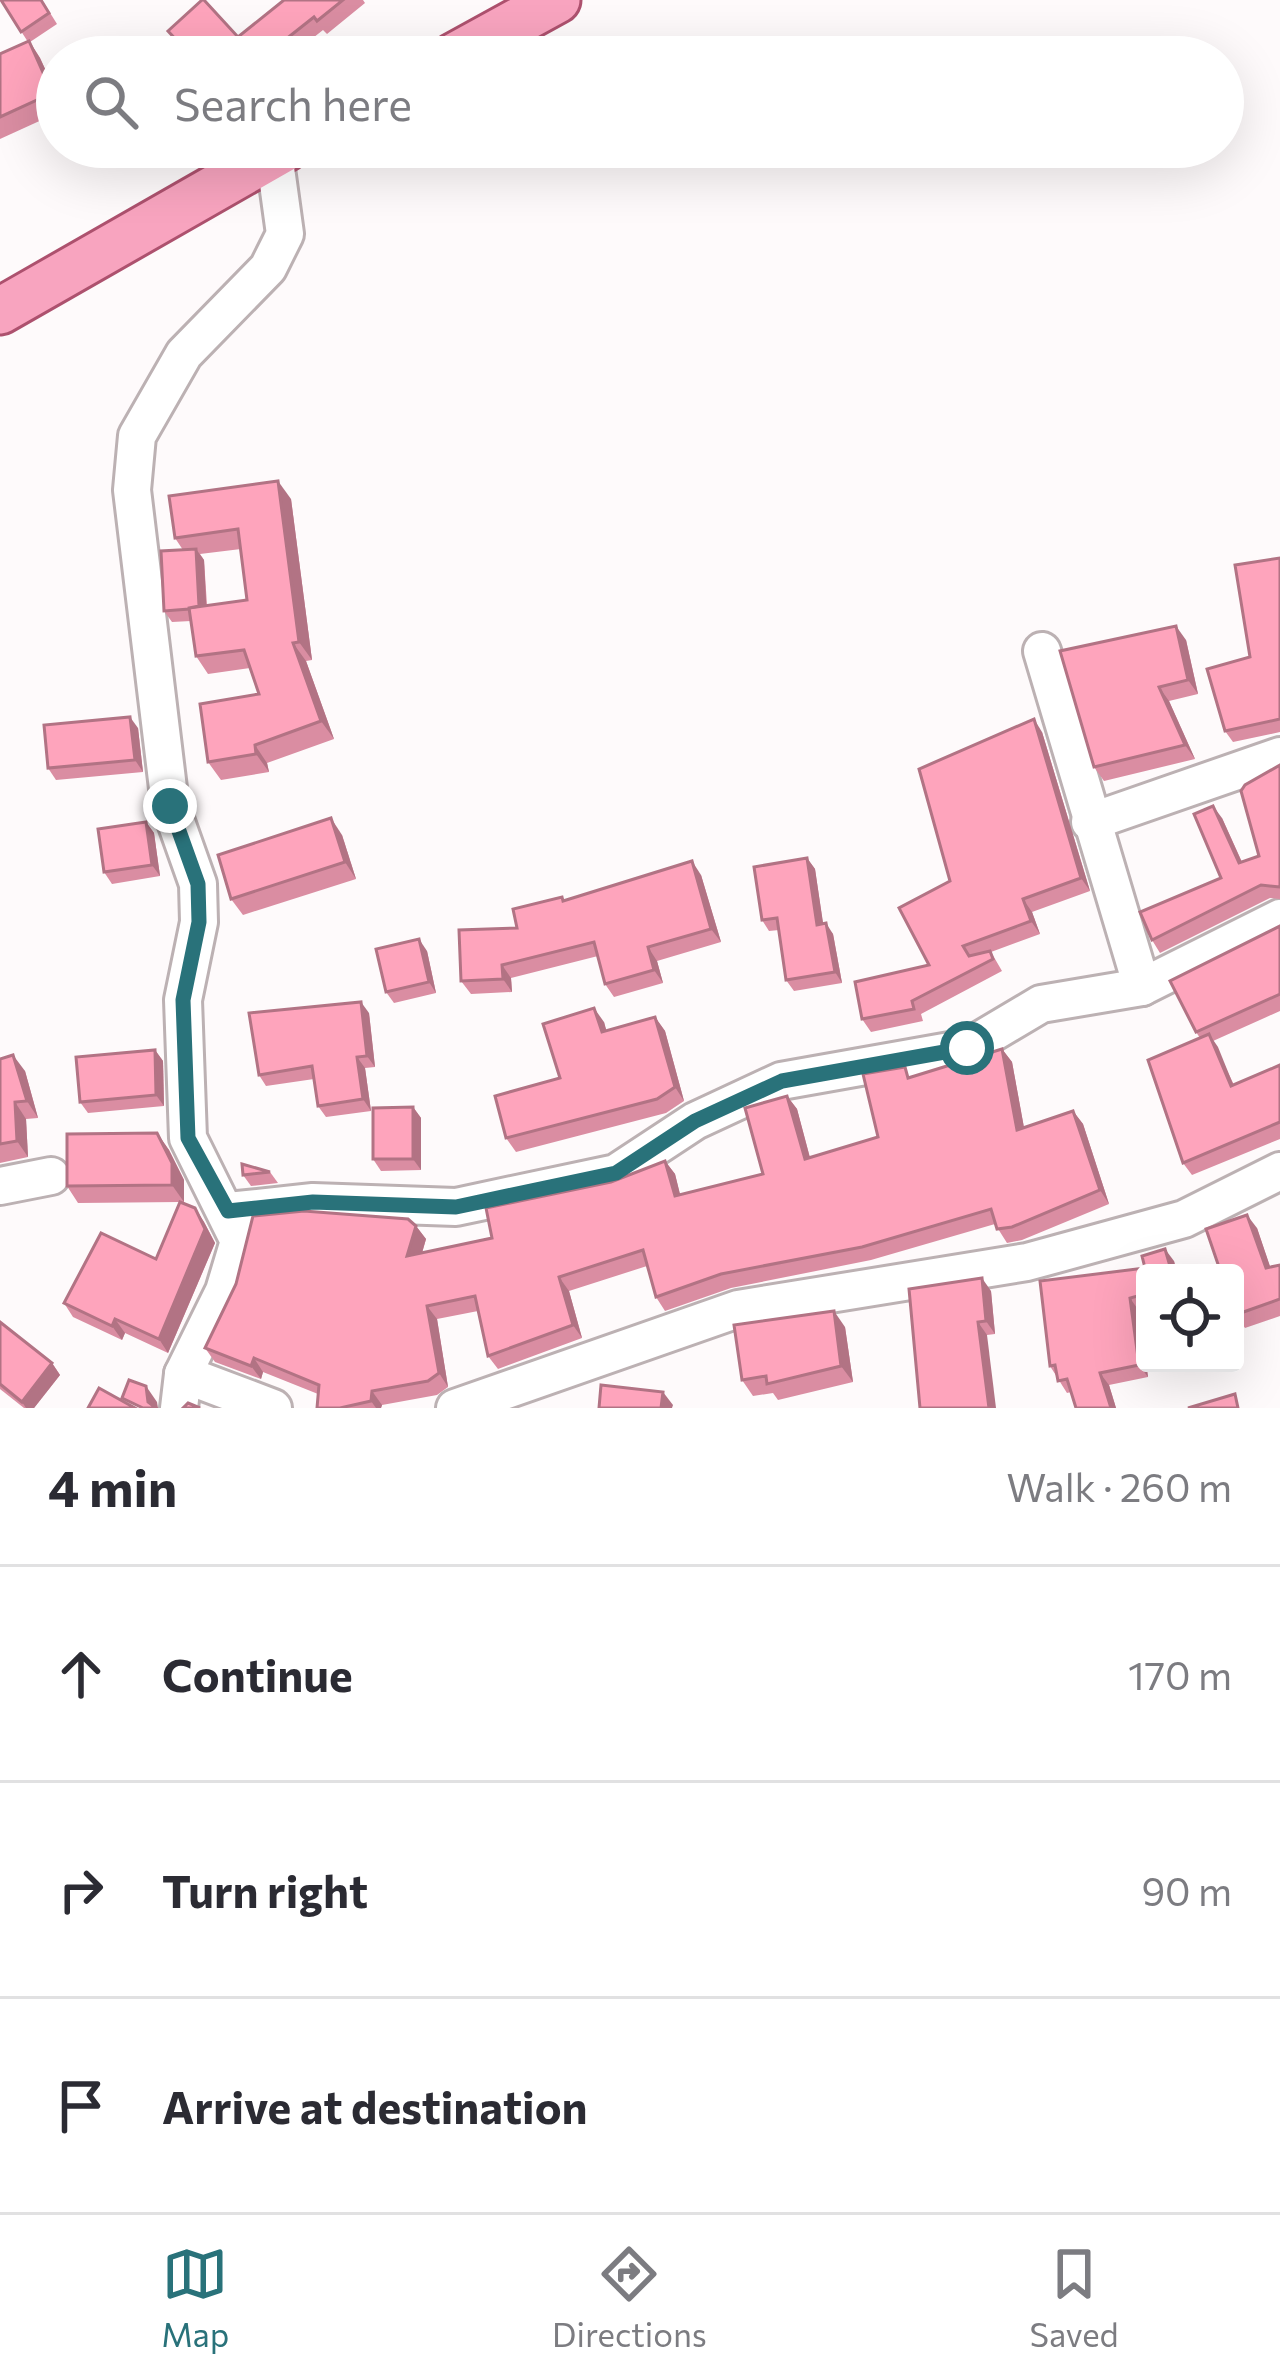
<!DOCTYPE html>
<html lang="en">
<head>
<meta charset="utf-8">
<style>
	:root { --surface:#fff; --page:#f7f7f7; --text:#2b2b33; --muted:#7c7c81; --line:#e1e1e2; --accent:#29727a }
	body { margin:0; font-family:Commissioner,sans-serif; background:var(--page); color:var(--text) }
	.controls { position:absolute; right:36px; bottom:36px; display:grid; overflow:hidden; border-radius:12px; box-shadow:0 12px 48px #0002 }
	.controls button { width:108px; height:108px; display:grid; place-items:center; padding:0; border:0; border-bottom:3px solid var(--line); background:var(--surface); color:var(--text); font:60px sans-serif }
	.stop { position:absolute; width:36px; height:36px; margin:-27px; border:9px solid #29727a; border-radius:50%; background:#fff }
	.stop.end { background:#29727a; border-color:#fff; box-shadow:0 3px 12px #0008 }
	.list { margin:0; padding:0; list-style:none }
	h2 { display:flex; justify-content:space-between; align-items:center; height:156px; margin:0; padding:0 48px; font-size:51px }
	h2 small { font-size:39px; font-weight:400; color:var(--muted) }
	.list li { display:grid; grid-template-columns:78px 1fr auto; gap:36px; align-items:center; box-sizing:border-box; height:216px; padding:0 48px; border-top:3px solid var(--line) }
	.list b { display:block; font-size:45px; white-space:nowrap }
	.list em { font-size:39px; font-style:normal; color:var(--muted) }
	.icon { flex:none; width:66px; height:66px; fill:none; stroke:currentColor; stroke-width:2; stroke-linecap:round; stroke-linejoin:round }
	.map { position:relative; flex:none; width:1280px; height:1408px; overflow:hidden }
	.search { position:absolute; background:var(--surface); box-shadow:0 12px 48px #0002; left:36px; right:36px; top:36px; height:132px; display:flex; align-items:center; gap:30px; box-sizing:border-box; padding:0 42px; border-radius:66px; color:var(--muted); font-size:45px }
	.sheet { height:804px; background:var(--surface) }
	nav { display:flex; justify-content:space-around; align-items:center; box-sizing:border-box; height:168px; border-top:3px solid var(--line); background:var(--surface); font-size:33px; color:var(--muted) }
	nav a { display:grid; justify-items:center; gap:6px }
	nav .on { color:var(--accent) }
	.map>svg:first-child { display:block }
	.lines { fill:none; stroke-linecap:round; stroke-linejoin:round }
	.minor-casing { stroke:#bcb1b3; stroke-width:42 }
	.major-casing { stroke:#ad516e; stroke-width:51 }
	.minor { stroke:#fff; stroke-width:36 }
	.major { stroke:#f8a4bf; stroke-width:45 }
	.wall { fill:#da8da2; fill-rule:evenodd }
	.shaded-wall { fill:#b27384 }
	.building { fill:#fea4bc; stroke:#b27384; stroke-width:3 }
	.route { stroke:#29727a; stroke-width:15 }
</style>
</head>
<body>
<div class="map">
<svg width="1280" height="1408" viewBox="0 0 1280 1408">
	<rect width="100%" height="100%" fill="#fefafb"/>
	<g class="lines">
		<defs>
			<g id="minor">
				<polyline points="1042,651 1142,987"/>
				<polyline points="1090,822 1280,756"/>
				<polyline points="0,1186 51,1176"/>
				<polyline points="228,1211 313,1202 456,1207 616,1173 695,1121 781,1081 967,1048 1041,1004 1142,987 1280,918"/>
				<polyline points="183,1374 273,1408"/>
				<polyline points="179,1408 183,1374 224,1291 239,1241 188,1138 183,1000 199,922 198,884 170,805 132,490 137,436 184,354 268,268 285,234 274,154"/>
				<polyline points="455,1408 738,1309 1027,1262 1184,1219 1280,1171"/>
			</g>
			<g id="major">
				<polyline points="453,57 557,0"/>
				<polyline points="0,311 287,147"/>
			</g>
		</defs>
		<use href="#minor" class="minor-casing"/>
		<use href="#major" class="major-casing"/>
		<use href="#minor" class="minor"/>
		<use href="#major" class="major"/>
	</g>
	<g class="wall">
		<polygon points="1,0 42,0 57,24 30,42 40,58 57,95 57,113 0,139 0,54 28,42"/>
		<polygon points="284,0 363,0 365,3 327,34 323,30 289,57 189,57 168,31 238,37"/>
		<path d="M 291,499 L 312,660 L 306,661 L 334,739 L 267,763 L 269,772 L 221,780 L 208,762 L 259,694 L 250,668 L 208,674 L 196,656 L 191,621 L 172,622 L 164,611 L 183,550 L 175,538 ZM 241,549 L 247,600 L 207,605 L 204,560 L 200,554 Z"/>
		<polygon points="1280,558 1280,732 1233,742 1225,731 1250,657"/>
		<polygon points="1186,640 1198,694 1169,701 1195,759 1104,781 1094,767"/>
		<polygon points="138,728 143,772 56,780 48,768"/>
		<polygon points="1042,732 1090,891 1032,912 1040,934 991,952 1002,971 921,1014 923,1021 871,1032 862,1019 929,965 950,881"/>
		<polygon points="1280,765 1280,899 1270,898 1160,953 1152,940 1221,878 1222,818 1242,862 1259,856"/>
		<polygon points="146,822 154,833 160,876 112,884 104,872"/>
		<polygon points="342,835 356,879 243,915 231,899"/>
		<polygon points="807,858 815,869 823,924 833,934 842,983 794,991 786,980 779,930 769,931 762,920"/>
		<polygon points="701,875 721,942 657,961 663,983 614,997 605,984 598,956 511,978 512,992 471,994 461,981 565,901"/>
		<polygon points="1280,926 1280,1011 1213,1041 1234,1085 1280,1065 1280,1139 1192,1175 1183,1163 1200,1038 1196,1032"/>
		<polygon points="427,951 436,993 394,1003 386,992"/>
		<polygon points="369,1013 375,1067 365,1068 371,1111 326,1117 318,1106 314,1079 266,1086 259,1075"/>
		<polygon points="655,1017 665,1031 684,1101 666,1113 516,1152 506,1138 560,1078 604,1022 606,1031"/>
		<polygon points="1002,1049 1012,1062 1024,1128 1073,1111 1083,1124 1109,1204 1022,1240 1007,1243 995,1224 871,1260 731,1288 665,1311 656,1297 647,1266 569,1291 582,1338 498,1369 488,1356 478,1311 437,1319 448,1387 437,1395 382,1405 381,1408 317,1408 318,1394 263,1372 261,1379 215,1362 205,1348 416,1226 426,1239 422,1253 492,1238 611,1182 665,1161 675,1174 680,1195 763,1174 787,1096 797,1109 810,1158 878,1137 912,1077"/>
		<polygon points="155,1050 163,1061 164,1106 88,1113 80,1102"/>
		<polygon points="0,1059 25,1071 38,1118 26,1119 28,1157 0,1163"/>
		<polygon points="413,1107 421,1118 421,1170 381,1171 373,1159"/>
		<polygon points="157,1133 169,1150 184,1180 184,1202 180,1202 195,1208 204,1222 215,1243 168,1353 125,1333 122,1340 73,1317 64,1303 156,1259 180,1202 78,1203 67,1186"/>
		<polygon points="270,1172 278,1183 251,1186 243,1175"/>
		<polygon points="1257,1228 1270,1267 1280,1265 1280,1316 1245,1328 1235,1314"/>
		<polygon points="1174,1261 1177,1273 1145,1273 1145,1309 1139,1311 1148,1377 1109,1385 1116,1408 1076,1408 1071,1392 1067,1393 1050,1366 1145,1268"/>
		<polygon points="991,1291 995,1334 987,1335 920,1408"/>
		<polygon points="0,1322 52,1363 60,1375 34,1408 24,1408 0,1389"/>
		<polygon points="845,1327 853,1382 778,1400 773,1393 753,1396 742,1380"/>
	</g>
	<g class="shaded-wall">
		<polygon points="29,41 40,58 57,95 57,101"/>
		<polygon points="278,481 291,499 312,660 299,642"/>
		<polygon points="196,549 204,560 207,620 200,609"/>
		<polygon points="1176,626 1186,640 1198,694 1188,680"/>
		<polygon points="293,643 306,661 334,739 321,721"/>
		<polygon points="1159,687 1169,701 1195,759 1185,745"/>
		<polygon points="130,717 138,728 143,772 135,760"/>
		<polygon points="1034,719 1042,732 1090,891 1081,878"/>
		<polygon points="255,745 267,763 269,772 256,754"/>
		<polygon points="1213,806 1222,818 1248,876 1239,863"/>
		<polygon points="331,818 342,835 356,879 345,862"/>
		<polygon points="146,822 154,833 160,876 152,865"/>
		<polygon points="807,858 815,869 825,936 817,925"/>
		<polygon points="692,861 701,875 721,942 711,929"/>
		<polygon points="1023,899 1032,912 1040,934 1031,921"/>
		<polygon points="826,923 833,934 842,983 835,972"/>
		<polygon points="419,939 427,951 436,993 429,982"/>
		<polygon points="648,947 657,961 663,983 654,970"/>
		<polygon points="502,965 511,978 512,992 503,979"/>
		<polygon points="361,1002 369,1013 375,1067 367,1056"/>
		<polygon points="594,1008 604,1022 611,1046 602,1032"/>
		<polygon points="655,1017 665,1031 684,1101 675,1087"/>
		<polygon points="1209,1034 1218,1047 1239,1099 1231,1086"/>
		<polygon points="1002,1049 1012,1062 1027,1144 1017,1130"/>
		<polygon points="155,1050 163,1061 164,1106 156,1095"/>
		<polygon points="13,1055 25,1071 38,1118 27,1101"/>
		<polygon points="357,1057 365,1068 371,1111 363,1099"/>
		<polygon points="787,1096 797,1109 814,1173 805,1159"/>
		<polygon points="15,1102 26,1119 28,1157 17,1141"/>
		<polygon points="413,1107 421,1118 421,1170 413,1159"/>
		<polygon points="1073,1111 1083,1124 1109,1204 1100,1190"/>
		<polygon points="157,1133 169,1150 184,1180 184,1202 172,1185"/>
		<polygon points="665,1161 675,1174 684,1210 675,1196"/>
		<polygon points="195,1208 204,1222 215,1243 168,1353 159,1339"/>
		<polygon points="1247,1215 1257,1228 1275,1281 1266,1268"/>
		<polygon points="416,1226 426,1239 417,1270 407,1256"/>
		<polygon points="1165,1249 1174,1261 1177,1273 1172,1273"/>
		<polygon points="559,1277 569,1291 582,1338 573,1325"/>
		<polygon points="982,1278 991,1291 995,1334 986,1321"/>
		<polygon points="1130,1298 1139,1311 1148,1377 1139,1365"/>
		<polygon points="427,1306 437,1319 448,1387 439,1373"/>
		<polygon points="834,1311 845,1327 853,1382 841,1366"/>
		<polygon points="115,1319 125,1333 122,1340 112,1326"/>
		<polygon points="978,1322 987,1335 996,1408 989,1408"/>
		<polygon points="254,1358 263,1372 261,1379 251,1366"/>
		<polygon points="52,1363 60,1375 34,1408 26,1408 22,1402"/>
		<polygon points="1100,1373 1109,1385 1116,1408 1111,1408"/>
		<polygon points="146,1386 157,1402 158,1408 152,1408 148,1402"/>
		<polygon points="372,1391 382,1405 381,1408 376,1408 371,1401"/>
		<polygon points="663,1392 673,1405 672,1408 661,1408"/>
	</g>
	<g class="building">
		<polygon points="1,0 41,0 49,13 21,32"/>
		<polygon points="202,0 204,0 238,37 284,0 343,0 317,21 314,17 271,51 268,48 258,57 192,57 168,31"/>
		<polygon points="29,41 52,93 0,117 0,54"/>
		<polygon points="278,481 299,642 293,643 321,721 255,745 256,754 208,762 200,704 259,694 244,650 196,656 189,608 247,600 238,529 175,538 169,496"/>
		<polygon points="196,549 199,606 189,608 189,609 164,611 161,551"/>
		<polygon points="1280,558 1280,719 1225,731 1207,669 1250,657 1235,565"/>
		<polygon points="1176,626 1188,680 1159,687 1185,745 1094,767 1060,651"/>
		<polygon points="130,717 135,760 48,768 44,725"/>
		<polygon points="1034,719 1081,878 1023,899 1031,921 963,946 969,956 990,951 993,959 912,1001 914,1009 862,1019 855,982 929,965 899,908 950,881 919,769"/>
		<polygon points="1280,765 1280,887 1261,885 1152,940 1140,912 1221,878 1194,814 1213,806 1239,863 1259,856 1241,791 1245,785"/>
		<polygon points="331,818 345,862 231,899 218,855"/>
		<polygon points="146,822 152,865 104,872 98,829"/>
		<polygon points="807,858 817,925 826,923 835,972 786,980 777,918 762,920 754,867"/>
		<polygon points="692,861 711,929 648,947 654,970 605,984 594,942 502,965 503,979 461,981 459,930 517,928 513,909 562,897 563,901"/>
		<polygon points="1280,926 1280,994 1196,1032 1170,981"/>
		<polygon points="419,939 429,982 386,992 376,949"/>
		<polygon points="361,1002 367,1056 357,1057 363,1099 318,1106 312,1066 259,1075 249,1013"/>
		<polygon points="594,1008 602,1032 655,1017 675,1087 657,1099 506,1138 495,1096 560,1078 543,1024"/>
		<polygon points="1209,1034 1231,1086 1280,1065 1280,1122 1183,1163 1148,1060"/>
		<polygon points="1002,1049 1017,1130 1073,1111 1100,1190 1012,1227 997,1229 991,1209 862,1247 721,1274 656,1297 643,1250 559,1277 573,1325 488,1356 475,1296 427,1306 439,1373 428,1381 372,1391 371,1401 340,1408 317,1408 319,1385 254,1358 251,1366 205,1348 236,1284 253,1216 304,1211 408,1219 416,1226 407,1256 492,1238 486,1208 611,1182 665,1161 675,1196 763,1174 745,1108 787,1096 805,1159 878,1137 863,1074 905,1067 908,1078"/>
		<polygon points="155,1050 156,1095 80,1102 76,1057"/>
		<polygon points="13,1055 27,1101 15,1102 17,1141 0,1144 0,1059"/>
		<polygon points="413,1107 413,1159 373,1159 373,1108"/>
		<polygon points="157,1133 172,1163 172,1185 67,1186 67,1134"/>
		<polygon points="242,1164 270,1172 243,1175"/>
		<polygon points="180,1202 195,1208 205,1229 159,1339 115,1319 112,1326 64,1303 101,1233 156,1259"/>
		<polygon points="1247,1215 1266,1268 1280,1265 1280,1299 1235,1315 1235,1273 1221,1273 1206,1229"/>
		<polygon points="1165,1249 1172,1273 1145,1273 1145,1294 1130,1298 1139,1365 1100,1373 1111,1408 1076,1408 1067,1379 1058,1381 1055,1365 1050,1366 1040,1281 1145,1268 1142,1256"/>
		<polygon points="982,1278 986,1321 978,1322 989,1408 920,1408 909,1289"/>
		<polygon points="834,1311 841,1366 767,1384 766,1376 742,1380 734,1325"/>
		<polygon points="0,1322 52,1363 22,1402 0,1384"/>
		<polygon points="129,1380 146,1386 148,1402 156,1408 143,1408 122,1398"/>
		<polygon points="601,1385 663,1392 661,1408 599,1408"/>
		<polygon points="99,1388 135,1408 88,1408"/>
		<polygon points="1235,1394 1238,1408 1188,1408"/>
		<polygon points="188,1403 200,1408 183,1408"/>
	</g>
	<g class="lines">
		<polyline class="route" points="170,806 198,884 199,922 183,1000 188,1138 228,1211 313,1202 456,1207 616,1173 695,1121 782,1081 967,1048"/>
	</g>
</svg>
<div class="controls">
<button><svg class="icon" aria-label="locate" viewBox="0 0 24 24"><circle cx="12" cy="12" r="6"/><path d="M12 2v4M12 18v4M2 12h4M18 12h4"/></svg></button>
</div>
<div class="stop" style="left:967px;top:1048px"></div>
<div class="stop end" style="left:170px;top:806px"></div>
<div class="search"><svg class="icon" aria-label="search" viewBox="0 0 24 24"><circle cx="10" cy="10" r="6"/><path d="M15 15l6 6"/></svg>Search here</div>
</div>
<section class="sheet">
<h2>4 min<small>Walk · 260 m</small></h2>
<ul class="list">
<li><svg class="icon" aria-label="ahead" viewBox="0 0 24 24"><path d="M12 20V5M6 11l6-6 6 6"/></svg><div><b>Continue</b></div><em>170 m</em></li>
<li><svg class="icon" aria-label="right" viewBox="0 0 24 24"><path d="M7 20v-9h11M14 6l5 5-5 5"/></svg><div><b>Turn right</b></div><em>90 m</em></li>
<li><svg class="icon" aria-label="arrive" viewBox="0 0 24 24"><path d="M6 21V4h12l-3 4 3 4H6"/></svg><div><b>Arrive at destination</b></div></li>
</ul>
</section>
<nav>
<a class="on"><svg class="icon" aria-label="map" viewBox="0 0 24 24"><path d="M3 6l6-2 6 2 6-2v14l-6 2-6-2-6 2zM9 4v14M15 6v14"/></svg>Map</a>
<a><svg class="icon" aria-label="directions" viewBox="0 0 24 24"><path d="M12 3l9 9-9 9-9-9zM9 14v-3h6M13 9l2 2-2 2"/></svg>Directions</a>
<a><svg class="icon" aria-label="saved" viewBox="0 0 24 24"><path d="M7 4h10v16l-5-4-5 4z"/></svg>Saved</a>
</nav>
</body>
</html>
